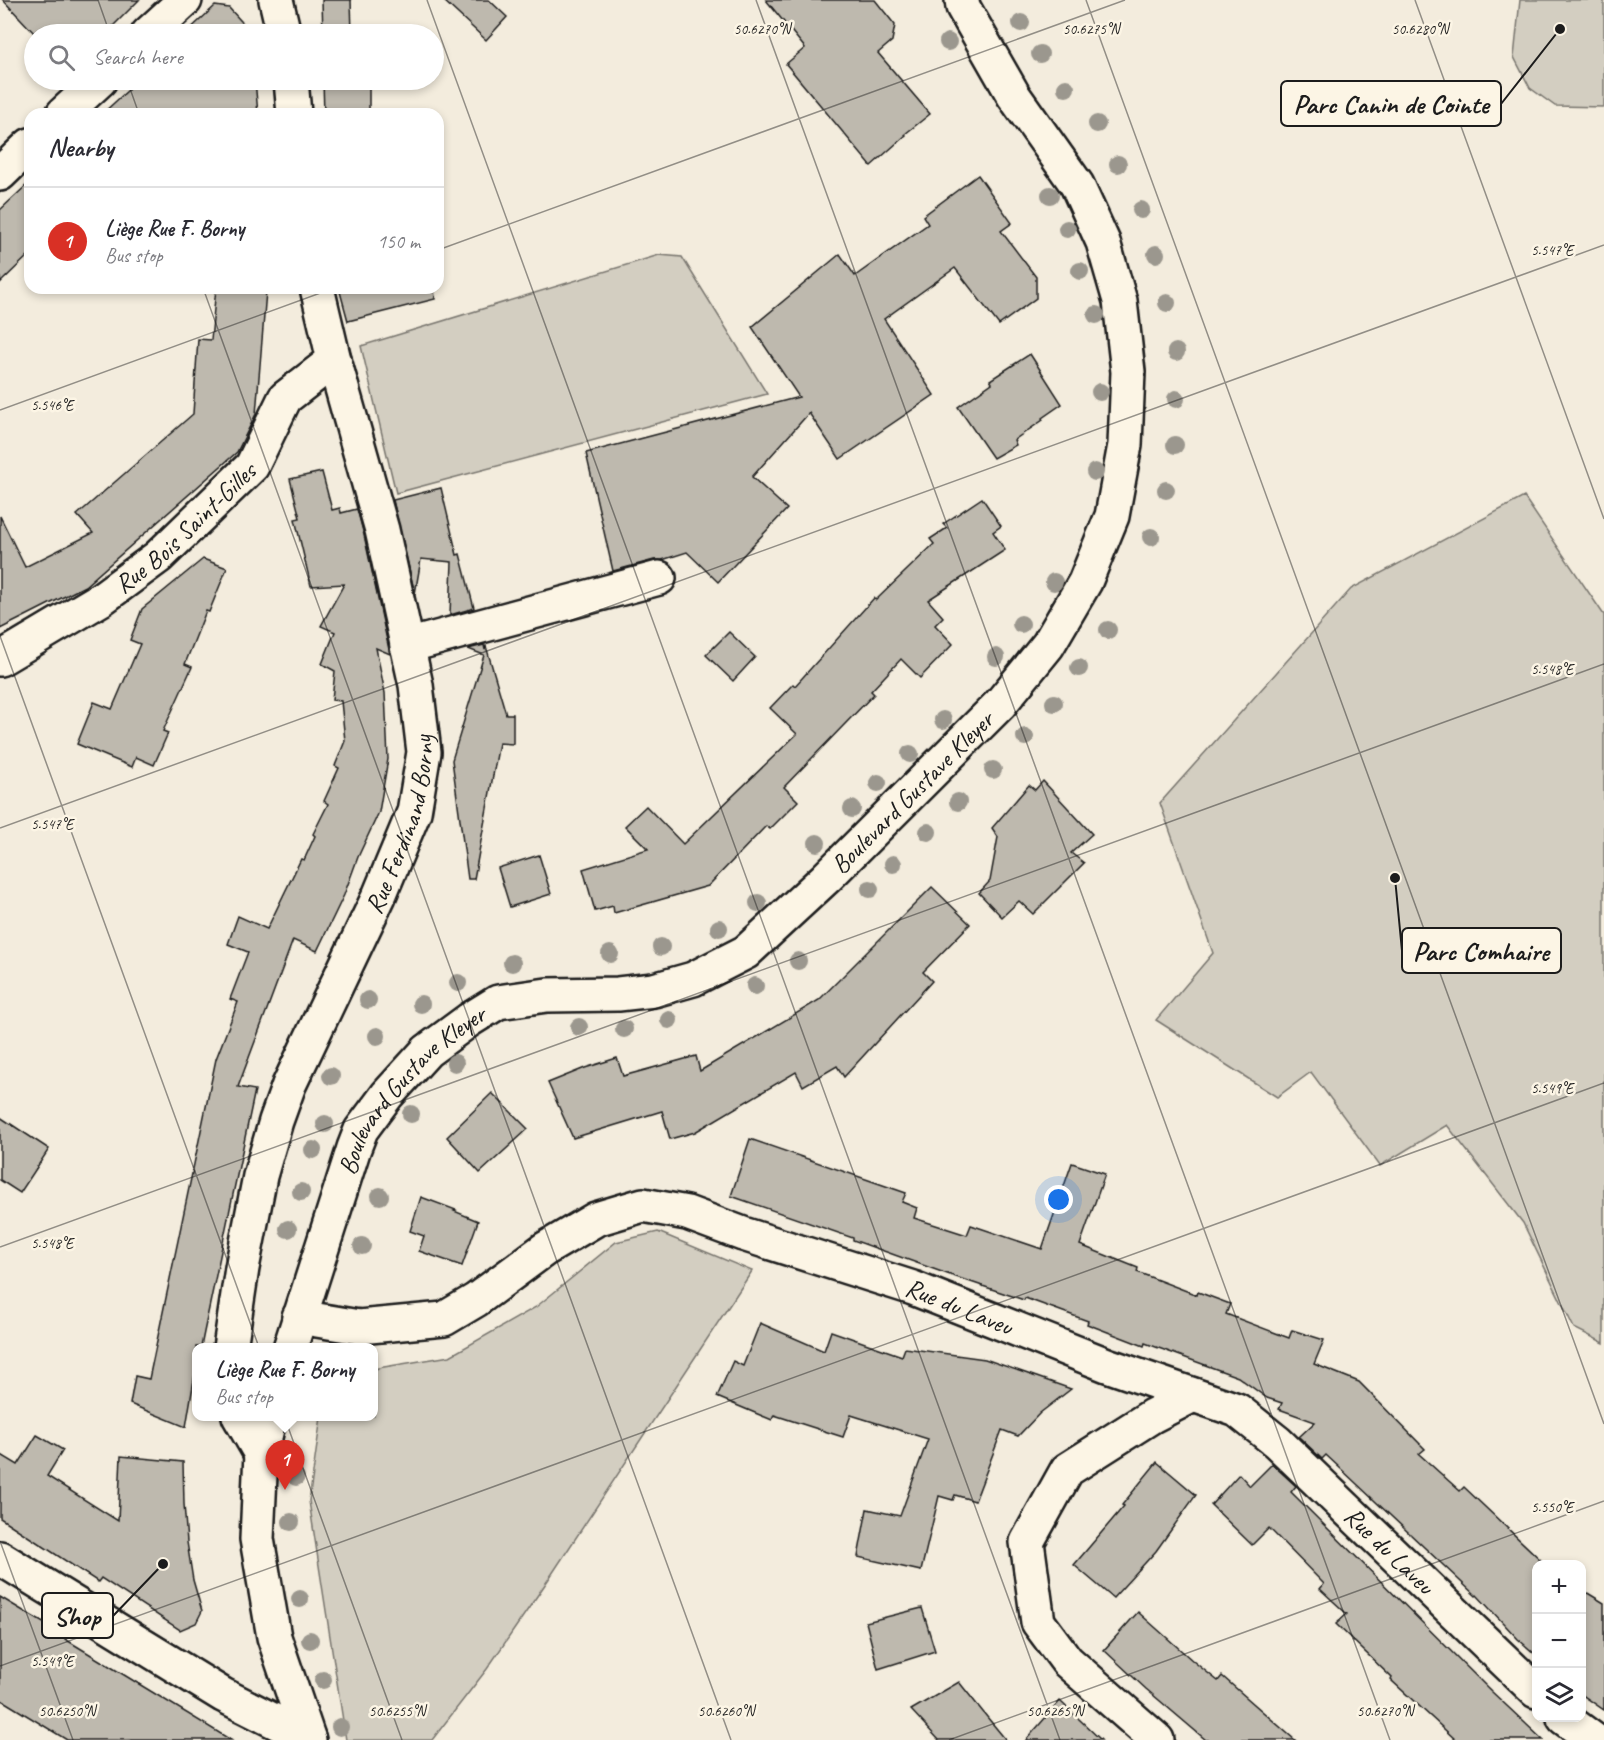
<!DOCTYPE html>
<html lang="en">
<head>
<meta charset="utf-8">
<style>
	:root { --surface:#fff; --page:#f7f7f7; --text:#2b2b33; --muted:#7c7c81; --line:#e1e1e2; --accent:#d93025 }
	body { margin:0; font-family:Caveat,sans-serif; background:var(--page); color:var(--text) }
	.controls { position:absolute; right:18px; bottom:18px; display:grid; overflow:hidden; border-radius:12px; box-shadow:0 3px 9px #0003 }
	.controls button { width:54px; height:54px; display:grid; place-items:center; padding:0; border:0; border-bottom:2px solid var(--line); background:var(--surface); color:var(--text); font:30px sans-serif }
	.you { position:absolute; left:1059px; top:1200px; width:21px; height:21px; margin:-15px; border:4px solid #fff; border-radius:50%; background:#1a73e8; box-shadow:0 0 0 9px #1a73e833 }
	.badge { display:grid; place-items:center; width:39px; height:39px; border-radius:50%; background:var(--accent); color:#fff; font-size:20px; font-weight:700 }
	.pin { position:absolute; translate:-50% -50px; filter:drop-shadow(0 2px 3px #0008) }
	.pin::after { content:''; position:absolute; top:32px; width:21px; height:18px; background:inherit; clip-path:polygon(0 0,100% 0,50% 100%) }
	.popup { position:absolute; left:192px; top:1343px; width:186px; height:78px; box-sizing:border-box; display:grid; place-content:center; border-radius:12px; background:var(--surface); filter:drop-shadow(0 2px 4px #0005); font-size:20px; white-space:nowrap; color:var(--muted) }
	.popup b { font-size:22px; color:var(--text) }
	.popup::after { content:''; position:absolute; left:50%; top:100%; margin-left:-12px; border:12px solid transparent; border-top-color:var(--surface) }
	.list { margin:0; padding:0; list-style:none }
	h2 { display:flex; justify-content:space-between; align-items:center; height:78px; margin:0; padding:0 24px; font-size:26px }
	h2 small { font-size:20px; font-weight:400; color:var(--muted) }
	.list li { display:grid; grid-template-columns:39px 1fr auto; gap:18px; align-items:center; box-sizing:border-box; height:108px; padding:0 24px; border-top:2px solid var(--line) }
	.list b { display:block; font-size:22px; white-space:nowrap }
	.list p { margin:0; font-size:20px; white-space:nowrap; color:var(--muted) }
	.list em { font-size:20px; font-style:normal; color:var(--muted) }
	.icon { flex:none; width:33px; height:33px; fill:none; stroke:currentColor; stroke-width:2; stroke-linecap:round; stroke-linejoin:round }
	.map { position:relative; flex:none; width:1604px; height:1740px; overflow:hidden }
	.search { position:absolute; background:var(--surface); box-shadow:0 3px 9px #0003; left:24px; top:24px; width:420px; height:66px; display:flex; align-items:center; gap:15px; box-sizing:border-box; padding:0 21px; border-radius:33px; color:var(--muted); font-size:22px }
	.panel { position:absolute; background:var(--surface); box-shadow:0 3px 9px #0003; left:24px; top:108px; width:420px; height:186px; border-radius:18px }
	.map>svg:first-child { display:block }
	.green { fill:#d3cec1; stroke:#78756e; stroke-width:1.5 }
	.building { fill:#beb9ae; stroke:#1c1c1c; stroke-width:1.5 }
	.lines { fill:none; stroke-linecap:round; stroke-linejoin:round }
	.minor-casing { stroke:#1c1c1c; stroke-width:38 }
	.minor { stroke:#fcf5e5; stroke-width:33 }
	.tree { fill:#9b978e }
	.ticks { fill:none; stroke:#1c1c1c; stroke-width:1.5; stroke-opacity:0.45 }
	.labels { text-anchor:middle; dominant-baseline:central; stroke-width:5; stroke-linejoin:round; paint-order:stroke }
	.street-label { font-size:26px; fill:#1c1c1c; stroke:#fcf5e5 }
	.ticks-label { font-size:15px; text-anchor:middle; fill:#1c1c1c; stroke:#fcf5e5; stroke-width:5; stroke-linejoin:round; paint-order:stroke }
	.leader { fill:none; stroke:#1c1c1c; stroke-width:2 }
	.callout-dot { fill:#1c1c1c; stroke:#fcf5e5; stroke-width:2 }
	.callout { fill:#fcf5e5; stroke:#1c1c1c; stroke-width:2 }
	.callout-label { font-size:27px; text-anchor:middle; font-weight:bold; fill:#1c1c1c }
</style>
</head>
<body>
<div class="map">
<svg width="1604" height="1740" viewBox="0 0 1604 1740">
	<rect width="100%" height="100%" fill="#f3ecdd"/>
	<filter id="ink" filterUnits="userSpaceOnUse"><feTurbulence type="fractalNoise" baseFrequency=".0167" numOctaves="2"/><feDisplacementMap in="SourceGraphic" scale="12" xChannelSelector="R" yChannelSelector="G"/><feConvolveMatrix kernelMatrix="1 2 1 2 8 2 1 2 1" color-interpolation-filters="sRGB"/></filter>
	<g filter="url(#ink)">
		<g class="green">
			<polygon points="1520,0 1604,0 1604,107 1555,106 1530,88 1514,57"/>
			<polygon points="659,255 682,257 767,394 396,493 361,346"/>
			<polygon points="1524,497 1604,615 1604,1343 1574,1328 1523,1223 1447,1125 1380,1166 1311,1072 1277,1097 1156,1020 1213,953 1160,803 1351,589"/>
			<polygon points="658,1232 752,1271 548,1580 487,1669 432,1740 346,1740 309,1501 321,1417 374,1416 374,1370 378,1368 450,1356 536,1307 616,1242"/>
		</g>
		<g class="building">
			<polygon points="3,0 139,0 105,34 35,34"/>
			<polygon points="322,0 351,0 352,34 323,34"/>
			<polygon points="443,0 489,0 507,17 486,40"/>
			<polygon points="766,0 875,0 895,25 892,41 878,53 930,114 905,134 906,135 871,166 786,64 805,48"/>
			<polygon points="215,6 229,8 251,32 251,34 185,34"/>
			<polygon points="139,80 255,80 258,114 102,114"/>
			<polygon points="323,80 369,80 369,114 324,114"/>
			<polygon points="978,175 1012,223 1001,231 1036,277 1036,298 999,325 955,268 884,319 934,395 840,459 809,413 752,477 787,509 718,582 687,552 662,560 654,560 613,571 586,453 799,397 752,327 840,254 855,276 928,224 923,216"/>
			<polygon points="30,182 30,254 0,283 0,210"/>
			<polygon points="216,288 266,291 256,414 237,452 85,586 0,629 0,516 25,567 93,533 77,515 193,414 198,339 211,340"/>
			<polygon points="339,288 434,288 435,299 348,321"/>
			<polygon points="1030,354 1062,404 1042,418 1043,420 1014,440 1016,445 993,458 958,407 992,383 990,380"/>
			<polygon points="322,472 332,510 340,508 341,513 357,509 364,535 390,654 376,648 385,693 388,759 379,812 358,857 344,895 317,951 293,940 238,1087 255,1090 204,1332 201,1347 196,1347 196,1368 186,1427 130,1404 135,1376 149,1379 216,1059 238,1002 230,999 248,952 228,944 238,916 267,929 301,859 304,860 315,836 313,834 328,804 324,801 339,768 335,766 345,741 341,701 332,700 335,671 322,664 335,632 321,626 344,584 311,586 295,519 300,518 290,479"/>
			<polygon points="441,488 457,555 460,554 474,608 450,615 452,562 421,559 415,594 393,500"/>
			<polygon points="982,498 1001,526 993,532 1005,550 928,600 943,617 935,625 953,644 920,678 901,659 871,691 874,694 784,787 798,801 770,829 766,826 708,886 614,913 613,906 595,911 583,869 648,849 625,826 646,806 683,844 797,734 770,708 793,684 795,686 874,598 876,600 934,544 930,539 947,528 943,524"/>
			<polygon points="203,559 227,568 209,612 206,611 185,664 192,667 163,731 168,733 154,765 136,757 132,767 77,744 94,702 112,709 140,644 130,640 142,609"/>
			<polygon points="729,632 755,657 733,681 706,655"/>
			<polygon points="484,645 485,650 486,646 506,714 513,714 513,744 499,743 474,879 468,879 452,760 484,655 468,649"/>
			<polygon points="1043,781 1092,834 1071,853 1084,863 1033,914 1019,901 1002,917 979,893 990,881 998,837 992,828 1029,785 1035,790"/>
			<polygon points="539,855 551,894 510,907 498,868"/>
			<polygon points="932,887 970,924 923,972 932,981 844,1077 837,1066 803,1086 796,1072 695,1132 670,1139 662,1111 573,1138 548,1083 585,1068 617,1058 623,1076 696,1056 700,1071 819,1000"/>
			<polygon points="492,1093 528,1129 480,1173 447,1137"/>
			<polygon points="0,1117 49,1149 20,1193 0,1180"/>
			<polygon points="750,1139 906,1193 902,1202 917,1208 914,1218 967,1235 971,1225 1042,1249 1072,1163 1105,1174 1080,1245 1138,1268 1137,1272 1197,1295 1198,1292 1230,1304 1226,1314 1289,1338 1292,1330 1324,1340 1314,1364 1359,1382 1425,1449 1419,1454 1460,1491 1464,1487 1545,1564 1536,1564 1536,1655 1518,1639 1477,1595 1476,1596 1341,1469 1326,1455 1322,1459 1299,1437 1315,1422 1279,1409 1282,1403 1267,1398 1238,1377 1145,1343 1144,1346 1087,1324 1088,1321 1025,1298 1024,1300 953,1276 853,1240 853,1238 731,1196"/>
			<polygon points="421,1197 456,1210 454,1211 478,1221 462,1266 419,1251 424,1236 410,1231"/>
			<polygon points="760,1323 824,1351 831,1331 902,1356 905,1348 985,1359 1071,1389 1040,1413 1018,1436 1002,1430 975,1501 955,1495 953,1500 939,1496 921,1571 858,1557 867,1509 900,1516 928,1439 851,1415 843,1437 774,1415 772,1420 717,1397 733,1361 743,1366"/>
			<polygon points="37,1435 63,1450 47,1476 118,1521 121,1456 183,1462 184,1504 187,1542 193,1580 202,1611 196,1623 180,1630 101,1578 98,1582 0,1518 0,1454 18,1465"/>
			<polygon points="1157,1462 1196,1495 1156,1551 1113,1598 1074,1565 1124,1506 1122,1505"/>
			<polygon points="1272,1464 1296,1486 1291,1492 1491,1691 1543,1740 1456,1740 1391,1680 1392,1678 1336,1624 1347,1614 1320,1589 1324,1584 1269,1528 1252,1545 1211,1505 1239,1474 1250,1486"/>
			<polygon points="1581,1589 1604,1603 1604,1710 1581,1694"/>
			<polygon points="0,1597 67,1637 65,1639 231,1740 67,1740 0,1699"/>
			<polygon points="922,1608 935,1651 878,1669 866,1622"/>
			<polygon points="1138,1612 1193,1661 1218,1681 1222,1676 1295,1740 1206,1740 1146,1689 1104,1650"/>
			<polygon points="959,1682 987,1717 1006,1740 939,1740 911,1710"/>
			<polygon points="1060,1701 1101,1740 1026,1740"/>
		</g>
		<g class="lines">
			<defs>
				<g id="minor">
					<polyline points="276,0 284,34"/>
					<polyline points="148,34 185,0"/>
					<polyline points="291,80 294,114"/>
					<polyline points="63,114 100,80"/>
					<polyline points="0,174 30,145"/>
					<polyline points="407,646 659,578"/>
					<path id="s1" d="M 0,659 L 101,599 L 158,557 L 252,466 L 285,398 L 334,360"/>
					<path id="s2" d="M 299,1317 L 359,1327 L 444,1319 L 476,1300 L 545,1249 L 596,1219 L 643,1205 L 687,1213 L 743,1234 L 913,1288 L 1107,1365 L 1237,1410 L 1277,1442 L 1536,1691"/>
					<path id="s3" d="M 230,1348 L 242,1268 L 260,1176 L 276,1121 L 289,1085 L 379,896 L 414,812 L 424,752 L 416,685 L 382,530 L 334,360 L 317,288"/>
					<path id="s4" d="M 290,1348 L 354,1148 L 361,1130 L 387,1095 L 427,1051 L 469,1020 L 498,1002 L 547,995 L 618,994 L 654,990 L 693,979 L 746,952 L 826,878 L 1000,704 L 1048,645 L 1085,582 L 1112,516 L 1125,445 L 1128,372 L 1120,301 L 1103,242 L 1077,185 L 1014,96 L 963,7 L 962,0"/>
					<polyline points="239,1416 261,1454"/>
					<polyline points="270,1416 261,1454 257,1539 274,1637 309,1740"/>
					<polyline points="0,1558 223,1695 308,1738"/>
					<polyline points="1564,1718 1594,1740"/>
					<polyline points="1157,1740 1067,1661 1038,1622 1027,1542 1067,1470 1152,1416 1193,1395"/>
				</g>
			</defs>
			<use href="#minor" class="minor-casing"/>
			<use href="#minor" class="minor"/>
		</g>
		<g class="tree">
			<circle cx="1021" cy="23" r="9"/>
			<circle cx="948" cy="42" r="9"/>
			<circle cx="1040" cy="54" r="9"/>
			<circle cx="1066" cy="88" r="9"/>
			<circle cx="1097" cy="124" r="9"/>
			<circle cx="1118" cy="164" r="9"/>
			<circle cx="1050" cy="195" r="9"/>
			<circle cx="1141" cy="210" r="9"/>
			<circle cx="1067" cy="229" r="9"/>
			<circle cx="1156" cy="254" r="9"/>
			<circle cx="1080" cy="271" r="9"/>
			<circle cx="1167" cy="303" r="9"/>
			<circle cx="1096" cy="315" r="9"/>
			<circle cx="1176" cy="352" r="9"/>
			<circle cx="1100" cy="392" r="9"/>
			<circle cx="1176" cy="399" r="9"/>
			<circle cx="1175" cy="445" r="9"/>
			<circle cx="1095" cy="472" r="9"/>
			<circle cx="1166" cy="490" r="9"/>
			<circle cx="1151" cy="537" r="9"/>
			<circle cx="1054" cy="582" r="9"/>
			<circle cx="1021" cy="624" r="9"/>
			<circle cx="1108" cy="630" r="9"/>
			<circle cx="996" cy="657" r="9"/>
			<circle cx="1079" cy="668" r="9"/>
			<circle cx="1054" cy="703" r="9"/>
			<circle cx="943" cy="720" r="9"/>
			<circle cx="1025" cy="737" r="9"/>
			<circle cx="910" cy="754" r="9"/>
			<circle cx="993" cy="770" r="9"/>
			<circle cx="878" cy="783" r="9"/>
			<circle cx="958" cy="802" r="9"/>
			<circle cx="852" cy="809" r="9"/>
			<circle cx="928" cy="832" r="9"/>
			<circle cx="817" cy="843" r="9"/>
			<circle cx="893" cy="864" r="9"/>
			<circle cx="870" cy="889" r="9"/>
			<circle cx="758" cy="903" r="9"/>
			<circle cx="719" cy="928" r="9"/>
			<circle cx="661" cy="947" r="9"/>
			<circle cx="610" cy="954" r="9"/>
			<circle cx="798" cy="961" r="9"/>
			<circle cx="512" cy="963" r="9"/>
			<circle cx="458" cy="983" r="9"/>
			<circle cx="755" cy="986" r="9"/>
			<circle cx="368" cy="1000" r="9"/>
			<circle cx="421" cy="1004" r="9"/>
			<circle cx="669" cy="1020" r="9"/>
			<circle cx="579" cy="1027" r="9"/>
			<circle cx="624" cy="1029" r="9"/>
			<circle cx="377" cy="1036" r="9"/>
			<circle cx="455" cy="1063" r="9"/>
			<circle cx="331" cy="1076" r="9"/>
			<circle cx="411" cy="1114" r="9"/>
			<circle cx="325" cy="1124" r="9"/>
			<circle cx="313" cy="1150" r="9"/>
			<circle cx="301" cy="1192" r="9"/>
			<circle cx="380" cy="1196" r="9"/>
			<circle cx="288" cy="1229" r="9"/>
			<circle cx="362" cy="1246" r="9"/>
			<circle cx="296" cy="1477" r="9"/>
			<circle cx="291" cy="1522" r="9"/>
			<circle cx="300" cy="1599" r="9"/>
			<circle cx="310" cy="1640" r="9"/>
			<circle cx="323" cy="1680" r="9"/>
			<circle cx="340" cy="1727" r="9"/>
		</g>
	</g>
	<path class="ticks" d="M 98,0 L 110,34M 427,0 L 1060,1740M 756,0 L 1390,1740M 1086,0 L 1604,1424M 1415,0 L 1604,519M 127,80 L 139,114M 438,250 L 1125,0M 203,288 L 731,1740M 0,410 L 334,288M 0,636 L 402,1740M 0,828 L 1604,245M 0,1247 L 1604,664M 0,1541 L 73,1740M 0,1666 L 1604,1083M 949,1740 L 1604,1501"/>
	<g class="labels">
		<g class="street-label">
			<text stroke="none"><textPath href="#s1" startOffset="228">Rue Bois Saint-Gilles</textPath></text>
			<text stroke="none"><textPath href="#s4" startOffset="906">Boulevard Gustave Kleyer</textPath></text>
			<text stroke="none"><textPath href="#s3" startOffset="555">Rue Ferdinand Borny</textPath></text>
			<text stroke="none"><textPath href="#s4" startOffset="292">Boulevard Gustave Kleyer</textPath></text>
			<text stroke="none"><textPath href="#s2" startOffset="710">Rue du Laveu</textPath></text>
			<text stroke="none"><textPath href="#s2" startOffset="1214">Rue du Laveu</textPath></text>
		</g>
	</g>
	<g class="ticks-label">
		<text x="762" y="34">50.6270°N</text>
		<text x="1091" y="34">50.6275°N</text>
		<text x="1420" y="34">50.6280°N</text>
		<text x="1552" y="255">5.547°E</text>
		<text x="52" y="410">5.546°E</text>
		<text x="1552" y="674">5.548°E</text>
		<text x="52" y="829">5.547°E</text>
		<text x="1552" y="1093">5.549°E</text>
		<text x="52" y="1248">5.548°E</text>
		<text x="1552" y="1512">5.550°E</text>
		<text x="52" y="1666">5.549°E</text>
		<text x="67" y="1716">50.6250°N</text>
		<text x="397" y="1716">50.6255°N</text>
		<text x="726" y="1716">50.6260°N</text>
		<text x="1055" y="1716">50.6265°N</text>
		<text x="1385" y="1716">50.6270°N</text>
	</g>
	<path class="leader" d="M1560 29L1501 104M1395 878L1402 951M163 1564L113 1616"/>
	<g class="callout-dot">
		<circle cx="1560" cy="29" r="6"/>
		<circle cx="1395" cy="878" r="6"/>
		<circle cx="163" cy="1564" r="6"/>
	</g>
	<g class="callout">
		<rect x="1281" y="81" width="220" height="45" rx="6"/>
		<rect x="1402" y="928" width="159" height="45" rx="6"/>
		<rect x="42" y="1593" width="71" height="45" rx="6"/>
	</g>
	<g class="callout-label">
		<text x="1391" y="113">Parc Canin de Cointe</text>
		<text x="1481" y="960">Parc Comhaire</text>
		<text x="77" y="1625">Shop</text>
	</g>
</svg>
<div class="controls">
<button>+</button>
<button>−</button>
<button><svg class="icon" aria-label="layers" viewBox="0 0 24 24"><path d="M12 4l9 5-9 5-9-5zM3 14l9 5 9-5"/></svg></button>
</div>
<div class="you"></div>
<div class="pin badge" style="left:285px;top:1490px">1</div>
<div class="popup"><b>Liège Rue F. Borny</b>Bus stop</div>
<div class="search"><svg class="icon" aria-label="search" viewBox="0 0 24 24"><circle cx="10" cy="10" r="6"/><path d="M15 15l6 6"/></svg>Search here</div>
<section class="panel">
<h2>Nearby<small></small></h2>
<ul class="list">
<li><span class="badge">1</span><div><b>Liège Rue F. Borny</b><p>Bus stop</p></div><em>150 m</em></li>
</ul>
</section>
</div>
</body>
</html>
